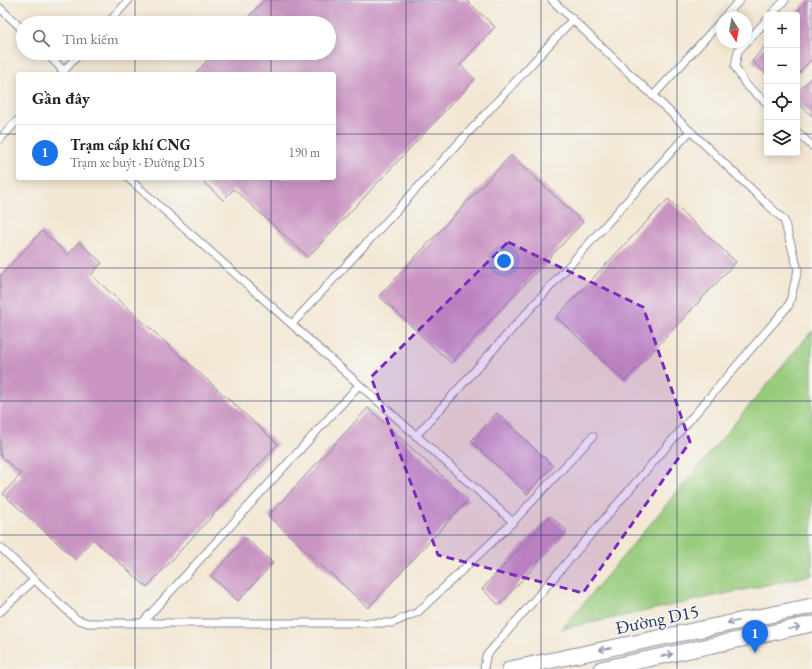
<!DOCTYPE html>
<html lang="vi">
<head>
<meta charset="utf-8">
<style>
	:root { --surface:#fff; --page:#f2f2f2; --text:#222; --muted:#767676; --line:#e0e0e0; --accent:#1a73e8 }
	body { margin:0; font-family:"EB Garamond",serif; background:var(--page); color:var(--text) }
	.controls { position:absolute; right:12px; top:12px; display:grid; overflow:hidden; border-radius:4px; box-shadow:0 2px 10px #0003 }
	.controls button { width:36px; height:36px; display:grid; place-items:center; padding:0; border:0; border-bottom:1px solid var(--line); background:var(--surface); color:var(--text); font:20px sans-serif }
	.compass { position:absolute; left:716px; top:12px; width:36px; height:36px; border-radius:50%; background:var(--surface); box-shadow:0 2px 10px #0003; rotate:169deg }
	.you { position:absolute; left:504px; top:261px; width:14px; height:14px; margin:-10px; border:3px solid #fff; border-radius:50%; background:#1a73e8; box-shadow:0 0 0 6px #1a73e833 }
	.badge { display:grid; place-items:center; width:26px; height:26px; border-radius:50%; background:var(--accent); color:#fff; font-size:13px; font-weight:700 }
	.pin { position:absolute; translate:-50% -33px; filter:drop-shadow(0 1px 2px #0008) }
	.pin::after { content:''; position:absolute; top:21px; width:14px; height:12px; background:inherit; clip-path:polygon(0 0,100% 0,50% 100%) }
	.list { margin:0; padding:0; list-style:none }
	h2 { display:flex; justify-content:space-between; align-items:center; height:52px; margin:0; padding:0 16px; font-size:17px }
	h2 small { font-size:13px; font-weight:400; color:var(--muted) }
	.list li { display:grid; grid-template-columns:26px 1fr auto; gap:12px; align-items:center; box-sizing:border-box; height:56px; padding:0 16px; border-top:1px solid var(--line) }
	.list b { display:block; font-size:15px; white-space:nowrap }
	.list p { margin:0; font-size:13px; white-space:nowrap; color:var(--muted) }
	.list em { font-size:13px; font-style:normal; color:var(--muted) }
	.icon { flex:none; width:22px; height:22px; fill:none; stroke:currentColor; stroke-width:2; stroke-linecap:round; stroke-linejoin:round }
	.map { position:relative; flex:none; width:812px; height:669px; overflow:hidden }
	.search { position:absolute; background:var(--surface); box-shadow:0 2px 10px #0003; left:16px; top:16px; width:320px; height:44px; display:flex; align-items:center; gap:10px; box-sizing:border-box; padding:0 14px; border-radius:22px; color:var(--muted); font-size:15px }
	.panel { position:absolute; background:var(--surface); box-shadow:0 2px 10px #0003; left:16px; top:72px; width:320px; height:108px; border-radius:4px }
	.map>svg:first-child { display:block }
	.green { fill:#97cb7c; stroke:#597d6d }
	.building { fill:#ca94c2 }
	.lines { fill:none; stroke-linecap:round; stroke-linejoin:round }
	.service-casing { stroke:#878b98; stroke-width:9 }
	.minor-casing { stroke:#878b98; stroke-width:17 }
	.service { stroke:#fff; stroke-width:7 }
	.minor { stroke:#fff; stroke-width:15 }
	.oneway { stroke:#8d97ae }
	.marked { fill:#7b2cbf; fill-opacity:0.2; stroke:#7b2cbf; stroke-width:3; stroke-dasharray:8 5; stroke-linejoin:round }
	.grid { fill:none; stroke:#1b2f5e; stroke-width:1; stroke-opacity:0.55 }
	.labels { text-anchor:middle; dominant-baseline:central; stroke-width:3.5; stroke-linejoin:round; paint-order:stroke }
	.street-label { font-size:18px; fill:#1b2f5e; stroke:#f6f6f2 }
</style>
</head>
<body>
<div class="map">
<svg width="812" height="669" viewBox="0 0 812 669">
	<rect width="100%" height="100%" fill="#f6f6f2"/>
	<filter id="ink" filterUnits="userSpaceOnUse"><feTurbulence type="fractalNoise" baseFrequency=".025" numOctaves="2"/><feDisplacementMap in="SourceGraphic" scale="8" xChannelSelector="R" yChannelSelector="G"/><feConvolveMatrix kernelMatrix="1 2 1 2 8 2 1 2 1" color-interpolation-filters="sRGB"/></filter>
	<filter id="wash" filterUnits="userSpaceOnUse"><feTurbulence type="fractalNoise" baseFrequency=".012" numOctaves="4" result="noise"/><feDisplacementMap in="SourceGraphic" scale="16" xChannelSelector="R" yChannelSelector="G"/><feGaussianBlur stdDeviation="0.9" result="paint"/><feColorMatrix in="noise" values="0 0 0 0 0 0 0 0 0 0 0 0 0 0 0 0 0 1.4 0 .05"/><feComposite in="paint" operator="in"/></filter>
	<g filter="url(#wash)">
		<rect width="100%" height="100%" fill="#f3e7d3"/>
		<polygon class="green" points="812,331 812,575 562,629"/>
		<g id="blocks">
			<g class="building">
				<polygon points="264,0 466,0 495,27 460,65 475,79 308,257 234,189 223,200 199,178 334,178 334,74 195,74 214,53 329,53 329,23 243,23"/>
				<polygon points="808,0 812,0 812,59 797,75 797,15 794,15"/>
				<polygon points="767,44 767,75 752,61"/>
				<polygon points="812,77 812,116 797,102 797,93"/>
				<polygon points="511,155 583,222 451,363 379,296"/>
				<polygon points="668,199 736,262 625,381 556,317"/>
				<polygon points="42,231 68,255 79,242 102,263 91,275 278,444 147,587 93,539 75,559 3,494 21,474 0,455 0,276"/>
				<polygon points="368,408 468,500 368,608 268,516"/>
				<polygon points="497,413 553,466 527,494 471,441"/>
				<polygon points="550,516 567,531 499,605 482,589"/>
				<polygon points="246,538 273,563 238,601 211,576"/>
			</g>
		</g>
	</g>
	<g filter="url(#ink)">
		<use href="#blocks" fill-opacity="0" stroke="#878b98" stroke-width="1"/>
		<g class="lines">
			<defs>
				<g id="service">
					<polyline points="0,8 23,30"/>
					<polyline points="771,15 785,0"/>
					<polyline points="723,18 740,0"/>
					<polyline points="767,20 738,51 735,67 746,85 767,103"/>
					<polyline points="108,23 129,0"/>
					<polyline points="46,53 64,71"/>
					<polyline points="61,74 80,53"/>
					<polyline points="653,96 722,20"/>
					<polyline points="797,132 812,146"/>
					<polyline points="0,139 18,120"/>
					<polyline points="128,178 513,522"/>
					<polyline points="292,324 573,19"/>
					<polyline points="416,436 690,131"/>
					<polyline points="0,547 76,619 88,623 392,623 418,612 513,522 593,436"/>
					<polyline points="0,612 34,580"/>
					<polyline points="142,623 359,385"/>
					<polyline points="484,669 486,656 789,305 798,270 784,220 552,0"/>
				</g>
				<g id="minor">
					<polyline points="510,669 812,606"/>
					<polyline points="601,669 812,624"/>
				</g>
			</defs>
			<use href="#service" class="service-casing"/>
			<use href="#minor" class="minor-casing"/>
			<use href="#service" class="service"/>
			<use href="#minor" class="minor"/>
		</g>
		<defs><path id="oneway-shaft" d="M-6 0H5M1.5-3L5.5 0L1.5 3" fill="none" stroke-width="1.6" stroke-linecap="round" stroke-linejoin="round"/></defs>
		<g class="oneway">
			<use href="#oneway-shaft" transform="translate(733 622) rotate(168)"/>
			<use href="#oneway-shaft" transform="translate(794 628) rotate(-12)"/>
			<use href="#oneway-shaft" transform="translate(605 649) rotate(168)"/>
			<use href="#oneway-shaft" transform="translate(667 655) rotate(-12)"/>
		</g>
	</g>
	<path class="marked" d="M 508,242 L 643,307 L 690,442 L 583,593 L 438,555 L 371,377 Z"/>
	<path class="grid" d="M 135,0 L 135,23M 271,0 L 271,23M 406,0 L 406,669M 541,0 L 541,669M 677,0 L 677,669M 135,53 L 135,74M 271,53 L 271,74M 0,134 L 18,134M 334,134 L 767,134M 797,134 L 812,134M 135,178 L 135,669M 271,178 L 271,669M 0,268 L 812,268M 0,401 L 812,401M 0,535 L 812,535"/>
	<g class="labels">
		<g class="street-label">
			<text transform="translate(657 619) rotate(-12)">Đường D15</text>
		</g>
	</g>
</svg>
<div class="controls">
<button>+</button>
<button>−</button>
<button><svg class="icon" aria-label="locate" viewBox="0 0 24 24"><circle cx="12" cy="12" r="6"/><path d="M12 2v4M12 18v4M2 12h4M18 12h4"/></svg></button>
<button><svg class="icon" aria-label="layers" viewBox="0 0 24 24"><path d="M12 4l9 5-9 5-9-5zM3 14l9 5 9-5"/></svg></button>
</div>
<svg class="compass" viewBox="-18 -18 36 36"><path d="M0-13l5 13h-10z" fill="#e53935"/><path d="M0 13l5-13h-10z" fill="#767676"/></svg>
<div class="you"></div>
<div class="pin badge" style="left:755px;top:653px">1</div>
<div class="search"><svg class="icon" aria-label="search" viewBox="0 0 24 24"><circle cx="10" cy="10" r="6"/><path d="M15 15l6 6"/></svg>Tìm kiếm</div>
<section class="panel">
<h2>Gần đây<small></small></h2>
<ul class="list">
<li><span class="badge">1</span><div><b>Trạm cấp khí CNG</b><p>Trạm xe buýt · Đường D15</p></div><em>190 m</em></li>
</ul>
</section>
</div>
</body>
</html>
